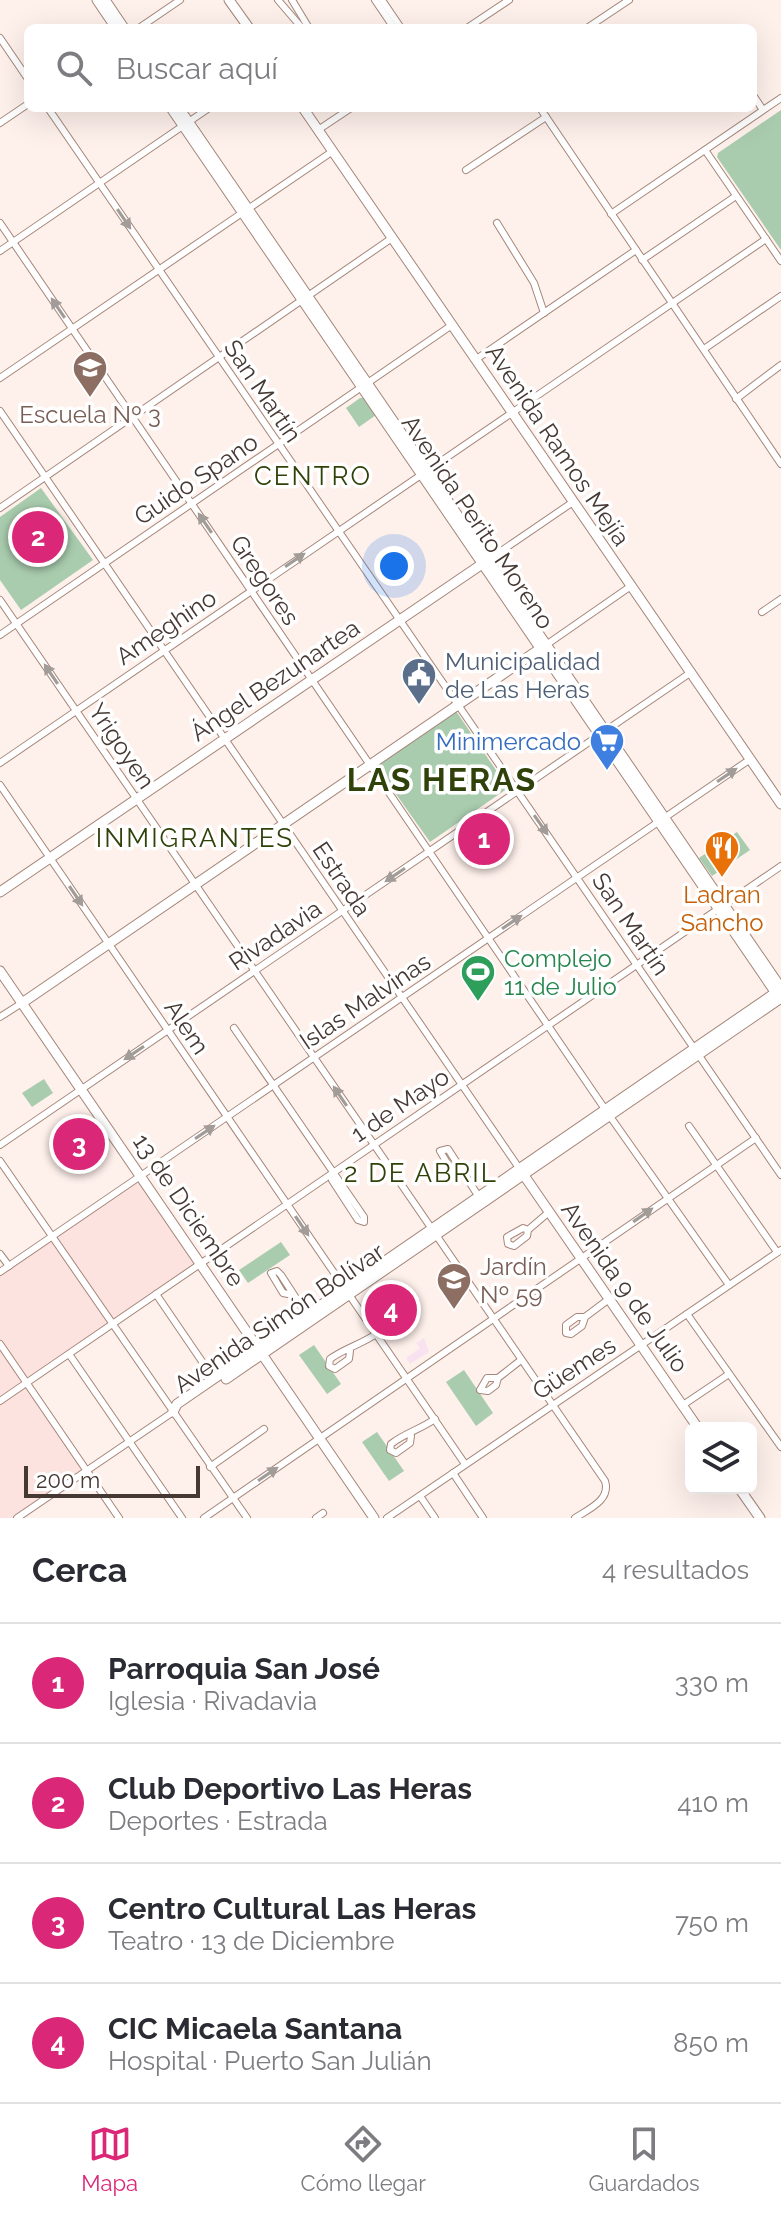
<!DOCTYPE html>
<html lang="es">
<head>
<meta charset="utf-8">
<style>
	:root { --surface:#fff; --page:#f7f7f7; --text:#2b2b33; --muted:#7c7c81; --line:#e1e1e2; --accent:#db2777 }
	body { margin:0; font-family:Raleway,sans-serif; background:var(--page); color:var(--text) }
	.controls { position:absolute; right:24px; bottom:24px; display:grid; overflow:hidden; border-radius:12px; box-shadow:0 8px 32px #0002 }
	.controls button { width:72px; height:72px; display:grid; place-items:center; padding:0; border:0; border-bottom:2px solid var(--line); background:var(--surface); color:var(--text); font:40px sans-serif }
	.scale { position:absolute; left:24px; bottom:20px; width:176px; box-sizing:border-box; padding-left:8px; border:4px solid #463833; border-top:0; font-size:22px; line-height:28px; white-space:nowrap; color:#463833; -webkit-text-stroke:6px #fff; paint-order:stroke }
	.you { position:absolute; left:394px; top:566px; width:28px; height:28px; margin:-20px; border:6px solid #fff; border-radius:50%; background:#1a73e8; box-shadow:0 0 0 12px #1a73e833 }
	.badge { display:grid; place-items:center; width:52px; height:52px; border-radius:50%; background:var(--accent); color:#fff; font-size:26px; font-weight:700 }
	.pin { position:absolute; translate:-50% -50%; border:4px solid #fff; box-shadow:0 2px 8px #0006 }
	.list { margin:0; padding:0; list-style:none }
	h2 { display:flex; justify-content:space-between; align-items:center; height:104px; margin:0; padding:0 32px; font-size:34px }
	h2 small { font-size:26px; font-weight:400; color:var(--muted) }
	.list li { display:grid; grid-template-columns:52px 1fr auto; gap:24px; align-items:center; box-sizing:border-box; height:120px; padding:0 32px; border-top:2px solid var(--line) }
	.list b { display:block; font-size:30px; white-space:nowrap }
	.list p { margin:0; font-size:26px; white-space:nowrap; color:var(--muted) }
	.list em { font-size:26px; font-style:normal; color:var(--muted) }
	.icon { flex:none; width:44px; height:44px; fill:none; stroke:currentColor; stroke-width:2; stroke-linecap:round; stroke-linejoin:round }
	.map { position:relative; flex:none; width:781px; height:1518px; overflow:hidden }
	.search { position:absolute; background:var(--surface); box-shadow:0 8px 32px #0002; left:24px; right:24px; top:24px; height:88px; display:flex; align-items:center; gap:20px; box-sizing:border-box; padding:0 28px; border-radius:12px; color:var(--muted); font-size:30px }
	.sheet { height:584px; background:var(--surface) }
	nav { display:flex; justify-content:space-around; align-items:center; box-sizing:border-box; height:112px; border-top:2px solid var(--line); background:var(--surface); font-size:22px; color:var(--muted) }
	nav a { display:grid; justify-items:center; gap:4px }
	nav .on { color:var(--accent) }
	.map>svg:first-child { display:block }
	.industrial { fill:#fde3df }
	.education { fill:#f9e2ef }
	.green { fill:#a9ccae }
	.lines { fill:none; stroke-linecap:round; stroke-linejoin:round }
	.street-casing { stroke:#a58679; stroke-width:8 }
	.secondary-casing { stroke:#a58679; stroke-width:11 }
	.street { stroke:#fff; stroke-width:6 }
	.secondary { stroke:#fff; stroke-width:9 }
	.oneway { fill:#a29c99 }
	.labels { text-anchor:middle; dominant-baseline:central; stroke-width:7; stroke-linejoin:round; paint-order:stroke }
	.street-label { font-size:24px; fill:#463833; stroke:#fff }
	.education-label { font-size:24px; fill:#785e54; stroke:#fff }
	.service-label { font-size:24px; fill:#4e5e75; stroke:#fff; text-anchor:start }
	.shop-label { font-size:24px; fill:#366cbe; stroke:#fff; text-anchor:end }
	.food-label { font-size:24px; fill:#c56008; stroke:#fff }
	.leisure-label { font-size:24px; fill:#27864d; stroke:#fff; text-anchor:start }
	.neighbourhood-label { font-size:26px; letter-spacing:2px; fill:#304109; stroke:#fff }
	.district-label { font-size:32px; font-weight:bold; letter-spacing:2px; fill:#304109; stroke:#fff }
</style>
</head>
<body>
<div class="map">
<svg width="781" height="1518" viewBox="0 0 781 1518">
	<rect width="100%" height="100%" fill="#fef0eb"/>
	<polygon class="industrial" points="141,1176 201,1264 27,1383 87,1470 17,1518 0,1518 0,1272"/>
	<polygon class="education" points="424,1338 429,1352 410,1364 406,1358 420,1348 416,1343"/>
	<g class="green">
		<polygon points="781,110 781,250 717,157 718,153"/>
		<polygon points="360,398 364,398 376,415 359,427 346,408"/>
		<polygon points="41,488 93,560 21,610 0,580 0,517"/>
		<polygon points="456,711 508,788 430,842 376,766"/>
		<polygon points="737,832 750,850 712,876 699,858"/>
		<polygon points="44,1079 53,1093 32,1107 22,1093"/>
		<polygon points="281,1242 290,1255 248,1283 239,1270"/>
		<polygon points="314,1345 341,1384 327,1394 299,1355"/>
		<polygon points="464,1370 493,1413 476,1426 446,1382"/>
		<polygon points="377,1432 404,1471 389,1481 362,1442"/>
	</g>
	<g class="lines">
		<defs>
			<g id="street">
				<polyline points="278,0 302,28"/>
				<polyline points="292,0 309,28"/>
				<polyline points="375,0 394,28"/>
				<polyline points="382,0 401,28"/>
				<polyline points="139,28 180,0"/>
				<polyline points="467,28 509,0"/>
				<polyline points="587,28 629,0"/>
				<polyline points="0,38 28,79"/>
				<polyline points="753,95 763,110"/>
				<polyline points="48,108 781,1175"/>
				<polyline points="540,108 781,464"/>
				<polyline points="0,123 28,104"/>
				<polyline points="318,130 351,108"/>
				<polyline points="705,150 781,261"/>
				<polyline points="466,170 546,117"/>
				<polyline points="611,214 781,98"/>
				<polyline points="0,223 609,1115 729,1285"/>
				<polyline points="497,223 534,283 544,313"/>
				<polyline points="0,251 209,108"/>
				<polyline points="642,260 736,196"/>
				<polyline points="704,349 781,296"/>
				<polyline points="475,360 636,250"/>
				<polyline points="0,378 333,151"/>
				<polyline points="736,399 781,365"/>
				<polyline points="0,411 519,1168"/>
				<polyline points="0,508 392,238"/>
				<polyline points="488,560 573,502"/>
				<path d="M 0,600 L 605,1481 C 611,1500 589,1509 575,1518"/>
				<polyline points="762,612 781,599"/>
				<polyline points="0,635 452,325"/>
				<polyline points="546,645 631,586"/>
				<polyline points="0,763 766,239"/>
				<polyline points="0,785 465,1464"/>
				<polyline points="0,1017 22,1003"/>
				<polyline points="234,1028 364,1217 364,1222 358,1220 332,1180 332,1174"/>
				<polyline points="689,1126 777,1252"/>
				<polyline points="0,1145 690,673"/>
				<polyline points="0,1161 247,1518"/>
				<polyline points="463,1173 453,1173 440,1151 448,1149 479,1197"/>
				<polyline points="528,1230 527,1236 514,1246 508,1244 507,1237 523,1228 528,1230 549,1212"/>
				<polyline points="0,1254 9,1266"/>
				<polyline points="0,1272 749,760"/>
				<polyline points="156,1294 214,1379"/>
				<polyline points="293,1295 283,1293 271,1273 277,1271 281,1275 307,1315"/>
				<polyline points="687,1314 781,1447"/>
				<polyline points="585,1317 582,1326 571,1334 566,1333 566,1325 577,1317 585,1317 609,1299"/>
				<polyline points="0,1344 119,1518"/>
				<path d="M 350,1351 L 349,1359 L 335,1369 L 329,1366 L 330,1359 C 345,1348 360,1345 376,1334"/>
				<polyline points="69,1354 182,1518"/>
				<polyline points="498,1378 496,1385 488,1391 480,1390 487,1378 498,1378 521,1360"/>
				<polyline points="0,1401 781,866"/>
				<polyline points="683,1405 729,1374"/>
				<path d="M 411,1436 L 410,1443 L 396,1453 L 390,1450 L 391,1444 C 405,1433 419,1430 435,1419"/>
				<polyline points="210,1467 264,1429"/>
				<polyline points="453,1473 483,1518"/>
				<polyline points="420,1496 435,1518"/>
				<polyline points="17,1518 173,1412"/>
				<polyline points="204,1518 756,1138"/>
				<polyline points="316,1518 323,1513"/>
				<polyline points="387,1518 781,1250"/>
			</g>
			<g id="secondary">
				<polyline points="97,0 116,28"/>
				<polyline points="105,0 124,28"/>
				<polyline points="229,0 249,28"/>
				<polyline points="171,108 780,999"/>
				<polyline points="179,108 781,988"/>
				<polyline points="303,108 781,804"/>
				<polyline points="0,892 485,562"/>
				<polyline points="0,971 374,1518"/>
				<polyline points="22,1003 544,646"/>
				<polyline points="521,1171 698,1428"/>
				<polyline points="226,1379 781,998"/>
				<polyline points="173,1412 177,1404 778,991"/>
				<polyline points="739,1488 760,1518"/>
			</g>
		</defs>
		<use href="#street" class="street-casing"/>
		<use href="#secondary" class="secondary-casing"/>
		<use href="#street" class="street"/>
		<use href="#secondary" class="secondary"/>
	</g>
	<defs><path id="oneway-solid" d="M-6-.8H1V-3.2L6.5 0L1 3.2V.8H-6Z" transform="scale(2)"/></defs>
	<g class="oneway">
		<use href="#oneway-solid" transform="translate(124 219) rotate(56)"/>
		<use href="#oneway-solid" transform="translate(58 308) rotate(-124)"/>
		<use href="#oneway-solid" transform="translate(205 523) rotate(-124)"/>
		<use href="#oneway-solid" transform="translate(295 560) rotate(-34)"/>
		<use href="#oneway-solid" transform="translate(51 674) rotate(-124)"/>
		<use href="#oneway-solid" transform="translate(727 775) rotate(-34)"/>
		<use href="#oneway-solid" transform="translate(541 825) rotate(55)"/>
		<use href="#oneway-solid" transform="translate(395 875) rotate(146)"/>
		<use href="#oneway-solid" transform="translate(76 896) rotate(56)"/>
		<use href="#oneway-solid" transform="translate(512 922) rotate(-34)"/>
		<use href="#oneway-solid" transform="translate(134 1053) rotate(146)"/>
		<use href="#oneway-solid" transform="translate(340 1096) rotate(-124)"/>
		<use href="#oneway-solid" transform="translate(205 1132) rotate(-34)"/>
		<use href="#oneway-solid" transform="translate(643 1215) rotate(-35)"/>
		<use href="#oneway-solid" transform="translate(302 1226) rotate(56)"/>
		<use href="#oneway-solid" transform="translate(268 1474) rotate(-34)"/>
	</g>
	<defs>
		<symbol id="school-pin" viewBox="-11 -11 22 30"><path d="M0 17L-7.5 6A9.5 9.5 0 1 1 7.5 6Z" fill="#8d6e63" stroke="#fff"/><path d="M0-5L7-2L0 1L-7-2ZM-4 1L0 2.5L4 1V4Q0 6-4 4Z" fill="#fff"/></symbol>
		<symbol id="civic-pin" viewBox="-11 -11 22 30"><path d="M0 17L-7.5 6A9.5 9.5 0 1 1 7.5 6Z" fill="#5c6f8a" stroke="#fff"/><path d="M-.6-6.5H3V-4.5H.6V-3L4-1V1h2V6H-6V1h2V-1L-.6-3ZM-1.2 2.5V6h2.4V2.5Z" fill="#fff"/></symbol>
		<symbol id="supermarket-pin" viewBox="-11 -11 22 30"><path d="M0 17L-7.5 6A9.5 9.5 0 1 1 7.5 6Z" fill="#3f7fe0" stroke="#fff"/><path d="M-6-5.5h2.5l.6 2H6L4.5 2H-2.5L-4.4-4H-6ZM-1.5 3.2a1.3 1.3 0 1 0 .1 0ZM3 3.2a1.3 1.3 0 1 0 .1 0Z" fill="#fff"/></symbol>
		<symbol id="restaurant-pin" viewBox="-11 -11 22 30"><path d="M0 17L-7.5 6A9.5 9.5 0 1 1 7.5 6Z" fill="#e8710a" stroke="#fff"/><path d="M-5-6h1v4h1v-4h1v4h1v-4h1v5L-1.5 .5V6h-2V.5L-5-1ZM5-6V6H3V1.5H1.5Q1.5-4 5-6Z" fill="#fff"/></symbol>
		<symbol id="stadium-pin" viewBox="-11 -11 22 30"><path d="M0 17L-7.5 6A9.5 9.5 0 1 1 7.5 6Z" fill="#2e9e5b" stroke="#fff"/><path d="M0-5a6.5 5 0 1 0 0 10a6.5 5 0 1 0 0-10ZM-3.5-1.8h7v3.6h-7Z" fill="#fff"/></symbol>
	</defs>
	<g fill-rule="evenodd">
		<use href="#school-pin" x="70" y="348" width="40" height="54"/>
		<use href="#civic-pin" x="399" y="655" width="40" height="54"/>
		<use href="#supermarket-pin" x="587" y="721" width="40" height="54"/>
		<use href="#restaurant-pin" x="702" y="828" width="40" height="54"/>
		<use href="#stadium-pin" x="458" y="952" width="40" height="54"/>
		<use href="#school-pin" x="434" y="1260" width="40" height="54"/>
	</g>
	<g class="labels">
		<g class="street-label">
			<text transform="translate(263 391) rotate(56)">San Martín</text>
			<text transform="translate(558 445) rotate(56)">Avenida Ramos Mejía</text>
			<text transform="translate(196 479) rotate(-34)">Guido Spano</text>
			<text transform="translate(478 522) rotate(56)">Avenida Perito Moreno</text>
			<text transform="translate(265 580) rotate(56)">Gregores</text>
			<text transform="translate(166 627) rotate(-34)">Ameghino</text>
			<text transform="translate(275 680) rotate(-34)">Ángel Bezunartea</text>
			<text transform="translate(122 746) rotate(56)">Yrigoyen</text>
			<text transform="translate(342 879) rotate(56)">Estrada</text>
			<text transform="translate(631 924) rotate(56)">San Martín</text>
			<text transform="translate(275 935) rotate(-34)">Rivadavia</text>
			<text transform="translate(365 1001) rotate(-34)">Islas Malvinas</text>
			<text transform="translate(187 1027) rotate(56)">Alem</text>
			<text transform="translate(400 1105) rotate(-34)">1 de Mayo</text>
			<text transform="translate(189 1210) rotate(56)">13 de Diciembre</text>
			<text transform="translate(625 1287) rotate(55)">Avenida 9 de Julio</text>
			<text transform="translate(279 1318) rotate(-34)">Avenida Simón Bolívar</text>
			<text transform="translate(574 1368) rotate(-33)">Güemes</text>
		</g>
		<g class="education-label">
			<text x="90" y="414">Escuela Nº 3</text>
			<text x="480" y="1266" text-anchor="start">Jardín<tspan x="480" dy="28">Nº 59</tspan></text>
		</g>
		<g class="service-label">
			<text x="445" y="661">Municipalidad<tspan x="445" dy="28">de Las Heras</tspan></text>
		</g>
		<g class="shop-label">
			<text x="581" y="741">Minimercado</text>
		</g>
		<g class="food-label">
			<text x="722" y="894">Ladran<tspan x="722" dy="28">Sancho</tspan></text>
		</g>
		<g class="leisure-label">
			<text x="504" y="958">Complejo<tspan x="504" dy="28">11 de Julio</tspan></text>
		</g>
		<g class="neighbourhood-label">
			<text x="313" y="476">CENTRO</text>
			<text x="195" y="838">INMIGRANTES</text>
			<text x="421" y="1173">2 DE ABRIL</text>
		</g>
		<g class="district-label">
			<text x="442" y="779">LAS HERAS</text>
		</g>
	</g>
</svg>
<div class="controls">
<button><svg class="icon" aria-label="layers" viewBox="0 0 24 24"><path d="M12 4l9 5-9 5-9-5zM3 14l9 5 9-5"/></svg></button>
</div>
<div class="scale">200 m</div>
<div class="you"></div>
<div class="pin badge" style="left:484px;top:839px">1</div>
<div class="pin badge" style="left:38px;top:537px">2</div>
<div class="pin badge" style="left:79px;top:1144px">3</div>
<div class="pin badge" style="left:391px;top:1310px">4</div>
<div class="search"><svg class="icon" aria-label="search" viewBox="0 0 24 24"><circle cx="10" cy="10" r="6"/><path d="M15 15l6 6"/></svg>Buscar aquí</div>
</div>
<section class="sheet">
<h2>Cerca<small>4 resultados</small></h2>
<ul class="list">
<li><span class="badge">1</span><div><b>Parroquia San José</b><p>Iglesia · Rivadavia</p></div><em>330 m</em></li>
<li><span class="badge">2</span><div><b>Club Deportivo Las Heras</b><p>Deportes · Estrada</p></div><em>410 m</em></li>
<li><span class="badge">3</span><div><b>Centro Cultural Las Heras</b><p>Teatro · 13 de Diciembre</p></div><em>750 m</em></li>
<li><span class="badge">4</span><div><b>CIC Micaela Santana</b><p>Hospital · Puerto San Julián</p></div><em>850 m</em></li>
</ul>
</section>
<nav>
<a class="on"><svg class="icon" aria-label="map" viewBox="0 0 24 24"><path d="M3 6l6-2 6 2 6-2v14l-6 2-6-2-6 2zM9 4v14M15 6v14"/></svg>Mapa</a>
<a><svg class="icon" aria-label="directions" viewBox="0 0 24 24"><path d="M12 3l9 9-9 9-9-9zM9 14v-3h6M13 9l2 2-2 2"/></svg>Cómo llegar</a>
<a><svg class="icon" aria-label="saved" viewBox="0 0 24 24"><path d="M7 4h10v16l-5-4-5 4z"/></svg>Guardados</a>
</nav>
</body>
</html>
